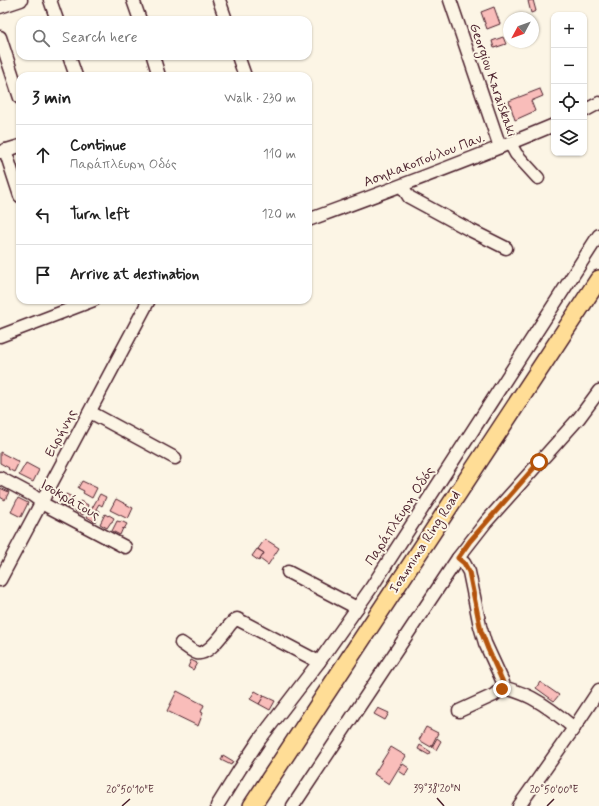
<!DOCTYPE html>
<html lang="en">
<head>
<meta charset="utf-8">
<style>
	:root { --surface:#fff; --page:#f6f6f6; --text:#222; --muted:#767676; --line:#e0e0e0 }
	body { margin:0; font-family:Mynerve,sans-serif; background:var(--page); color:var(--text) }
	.controls { position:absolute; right:12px; top:12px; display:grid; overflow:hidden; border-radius:8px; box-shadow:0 1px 3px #0004 }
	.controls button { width:36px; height:36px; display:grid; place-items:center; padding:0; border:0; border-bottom:1px solid var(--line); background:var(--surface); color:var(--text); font:20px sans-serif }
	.compass { position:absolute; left:503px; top:12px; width:36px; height:36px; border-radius:50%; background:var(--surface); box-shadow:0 1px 3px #0004; rotate:229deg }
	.stop { position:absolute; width:12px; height:12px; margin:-9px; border:3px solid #b45309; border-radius:50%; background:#fff }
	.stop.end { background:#b45309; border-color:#fff; box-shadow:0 1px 4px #0008 }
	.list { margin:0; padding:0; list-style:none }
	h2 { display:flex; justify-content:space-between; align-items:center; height:52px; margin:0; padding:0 16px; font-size:17px }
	h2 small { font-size:13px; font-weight:400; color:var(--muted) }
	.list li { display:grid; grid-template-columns:26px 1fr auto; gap:12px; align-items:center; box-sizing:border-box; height:60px; padding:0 16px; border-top:1px solid var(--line) }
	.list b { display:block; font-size:15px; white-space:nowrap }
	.list p { margin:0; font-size:13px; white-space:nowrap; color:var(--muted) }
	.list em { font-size:13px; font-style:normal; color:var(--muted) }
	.icon { flex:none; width:22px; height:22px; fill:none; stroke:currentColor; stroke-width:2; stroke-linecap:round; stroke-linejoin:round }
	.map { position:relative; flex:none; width:599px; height:806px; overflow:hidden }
	.search { position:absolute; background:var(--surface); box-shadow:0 1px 3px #0004; left:16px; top:16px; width:296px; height:44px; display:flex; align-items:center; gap:10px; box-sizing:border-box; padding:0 14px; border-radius:12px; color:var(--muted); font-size:15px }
	.panel { position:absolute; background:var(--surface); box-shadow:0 1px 3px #0004; left:16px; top:72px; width:296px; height:232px; border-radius:12px }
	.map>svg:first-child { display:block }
	.building { fill:#f9bdba; stroke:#4a1f2b }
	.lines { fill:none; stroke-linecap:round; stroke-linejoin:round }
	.minor-casing { stroke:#4a1f2b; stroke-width:15 }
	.highway-casing { stroke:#4a1f2b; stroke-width:20 }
	.minor { stroke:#fcf5e5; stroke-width:12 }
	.highway { stroke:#ffdd96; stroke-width:17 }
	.route { stroke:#b45309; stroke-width:5 }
	.ticks { fill:none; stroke:#4a1f2b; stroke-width:1.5 }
	.labels { text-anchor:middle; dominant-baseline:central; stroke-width:4; stroke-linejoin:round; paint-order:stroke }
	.street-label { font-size:14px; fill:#4a1f2b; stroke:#fcf5e5 }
	.ticks-label { font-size:10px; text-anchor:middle; fill:#4a1f2b; stroke:#fcf5e5; stroke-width:4; stroke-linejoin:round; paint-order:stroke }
</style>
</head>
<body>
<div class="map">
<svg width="599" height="806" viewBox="0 0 599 806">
	<rect width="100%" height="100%" fill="#fcf5e5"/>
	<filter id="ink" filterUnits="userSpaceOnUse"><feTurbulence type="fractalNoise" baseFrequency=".025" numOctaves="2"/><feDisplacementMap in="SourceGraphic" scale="8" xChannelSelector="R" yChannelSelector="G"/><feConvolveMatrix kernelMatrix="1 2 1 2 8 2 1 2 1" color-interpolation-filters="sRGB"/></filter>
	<g filter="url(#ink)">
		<g class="building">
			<polygon points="533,0 536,11 531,13 528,1"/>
			<polygon points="494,7 500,24 487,29 481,12"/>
			<polygon points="503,37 506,44 494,48 492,41"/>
			<polygon points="540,89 543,96 531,101 535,111 515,120 509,101"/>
			<polygon points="0,452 19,462 14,472 8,469 9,468 0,463"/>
			<polygon points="26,463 39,470 33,482 19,475"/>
			<polygon points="82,481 97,488 92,498 83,493 84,491 78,488"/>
			<polygon points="0,488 9,492 5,500 0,497"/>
			<polygon points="66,494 74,498 69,508 61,504"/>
			<polygon points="100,494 106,497 102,506 99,504 96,509 100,511 95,522 87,517"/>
			<polygon points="18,498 28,503 21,517 11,512"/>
			<polygon points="116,499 133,508 128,519 110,510"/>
			<polygon points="80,501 88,505 83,515 75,511"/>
			<polygon points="105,514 108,516 109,515 114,518 112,522 111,522 107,528 100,524"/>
			<polygon points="117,521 121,522 121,521 127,524 124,529 123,528 120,535 112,531"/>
			<polygon points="265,539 279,548 268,565 260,559 264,553 258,549"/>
			<polygon points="257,549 264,553 259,561 252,556"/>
			<polygon points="191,660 197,663 193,670 188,667"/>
			<polygon points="540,682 559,695 554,701 536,688"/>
			<polygon points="177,691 204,705 201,712 203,713 198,726 167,711"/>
			<polygon points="255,691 264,696 259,704 250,699"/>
			<polygon points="264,696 275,701 270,710 259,704"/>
			<polygon points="378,708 389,713 385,720 374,714"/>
			<polygon points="426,727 438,733 431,747 419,740"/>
			<polygon points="437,738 441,741 436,750 432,747"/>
			<polygon points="420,745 431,752 429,755 418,749"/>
			<polygon points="391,747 406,756 389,784 374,774"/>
			<polygon points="223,755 233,761 231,765 221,760"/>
			<polygon points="403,764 409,768 405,775 399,771"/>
		</g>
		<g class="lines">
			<defs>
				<g id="minor">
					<polyline points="50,0 57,20"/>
					<polyline points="133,0 140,20"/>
					<polyline points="219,0 226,20"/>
					<polyline points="450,0 500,147"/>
					<polyline points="0,7 21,0"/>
					<polyline points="0,37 20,98"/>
					<polyline points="69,56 76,76"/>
					<polyline points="153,56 159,76"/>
					<polyline points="238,56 245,76"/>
					<polyline points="584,111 599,103"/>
					<polyline points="510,143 516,154 538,178"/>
					<polyline points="5,150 20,196"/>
					<polyline points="0,152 20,146"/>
					<polyline points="402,186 409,197 468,229 506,248"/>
					<path d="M 308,220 C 390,190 473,159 554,125"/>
					<polyline points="0,336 94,300"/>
					<polyline points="90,412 175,458"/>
					<polyline points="0,478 32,495 47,506 125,547"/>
					<polyline points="458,558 464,563 469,572 480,626 485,643 502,680 503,683 501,689 494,695 459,711"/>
					<polyline points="288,572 357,608"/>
					<polyline points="0,580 149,300"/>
					<path d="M 181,643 C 186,646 191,651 197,653 C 208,655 220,637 226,630 C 229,626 232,621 237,619 L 319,662"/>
					<path d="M 503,687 C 512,690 523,693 532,698 C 547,706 561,717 574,728"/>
					<polyline points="217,806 240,769 260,739 319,662 371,588 599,235"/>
					<polyline points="293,806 458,558 486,522 579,418 599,391"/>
					<polyline points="519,806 574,728 599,690"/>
				</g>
				<polyline id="highway" points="252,806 599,279"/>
			</defs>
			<use href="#minor" class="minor-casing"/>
			<use href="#highway" class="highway-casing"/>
			<use href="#minor" class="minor"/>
			<use href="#highway" class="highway"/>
		</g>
	</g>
	<g class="lines" filter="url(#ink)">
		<polyline class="route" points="502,689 503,683 502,680 488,649 481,631 469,572 464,563 458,558 470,541 539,462"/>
	</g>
	<path class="ticks" d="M 437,798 L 444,806M 122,806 L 130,799M 547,806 L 554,799"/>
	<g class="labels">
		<g class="street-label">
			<text transform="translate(493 80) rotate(71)">Georgiou Karaiskaki</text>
			<text transform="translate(424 160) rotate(-21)">Ασημακοπούλου Παν.</text>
			<text transform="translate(61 433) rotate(-62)">Ειρήνης</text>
			<text transform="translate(70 500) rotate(30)">Ισοκράτους</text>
			<text transform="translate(400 516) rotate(-57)">Παράπλευρη Οδός</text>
			<text transform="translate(425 542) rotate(-57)">Ioannina Ring Road</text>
		</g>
	</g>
	<g class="ticks-label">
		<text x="437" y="792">39°38'20"N</text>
		<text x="130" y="793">20°50'10"E</text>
		<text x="554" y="793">20°50'00"E</text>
	</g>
</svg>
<div class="controls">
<button>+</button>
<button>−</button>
<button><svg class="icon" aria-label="locate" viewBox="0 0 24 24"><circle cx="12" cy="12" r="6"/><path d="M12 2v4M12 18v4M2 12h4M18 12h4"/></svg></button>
<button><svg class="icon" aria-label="layers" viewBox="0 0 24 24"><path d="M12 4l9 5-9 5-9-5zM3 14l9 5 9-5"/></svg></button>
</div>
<svg class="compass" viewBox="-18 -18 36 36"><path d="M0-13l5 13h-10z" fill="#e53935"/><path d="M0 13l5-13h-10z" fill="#767676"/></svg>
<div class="stop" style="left:539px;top:462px"></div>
<div class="stop end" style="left:502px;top:689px"></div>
<div class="search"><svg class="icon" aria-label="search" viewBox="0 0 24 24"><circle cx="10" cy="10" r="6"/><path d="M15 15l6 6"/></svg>Search here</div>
<section class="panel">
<h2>3 min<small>Walk · 230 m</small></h2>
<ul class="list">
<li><svg class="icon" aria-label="ahead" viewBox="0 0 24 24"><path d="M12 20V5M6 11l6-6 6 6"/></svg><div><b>Continue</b><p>Παράπλευρη Οδός</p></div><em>110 m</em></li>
<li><svg class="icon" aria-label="left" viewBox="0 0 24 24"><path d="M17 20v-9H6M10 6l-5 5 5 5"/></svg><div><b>Turn left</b></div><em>120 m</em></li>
<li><svg class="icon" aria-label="arrive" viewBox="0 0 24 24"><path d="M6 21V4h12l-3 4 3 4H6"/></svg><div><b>Arrive at destination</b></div></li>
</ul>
</section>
</div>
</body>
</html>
